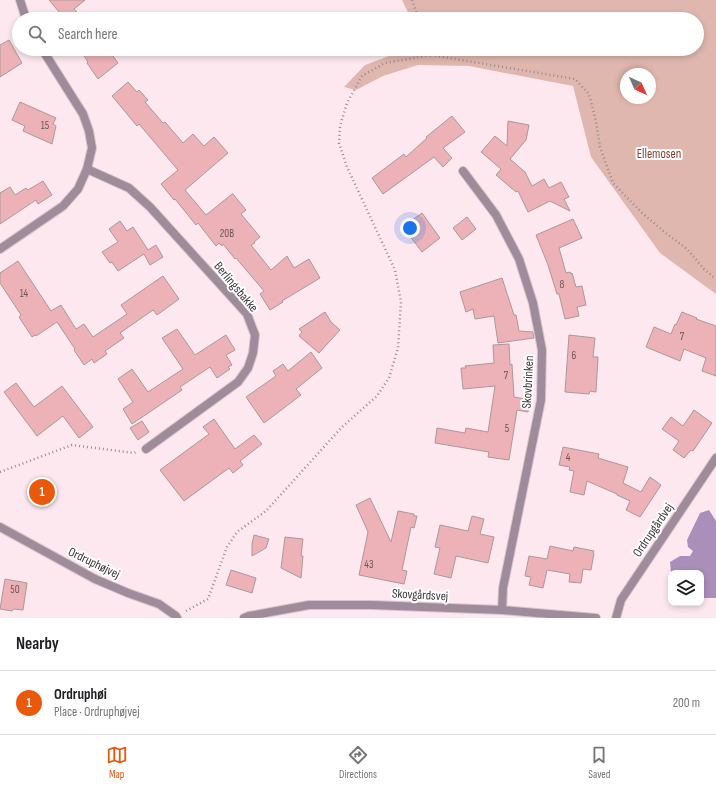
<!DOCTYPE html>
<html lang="en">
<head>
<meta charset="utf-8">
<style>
	:root { --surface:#fff; --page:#f6f6f6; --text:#202124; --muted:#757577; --line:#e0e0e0; --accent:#ea580c }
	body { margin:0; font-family:"Sofia Sans Condensed",sans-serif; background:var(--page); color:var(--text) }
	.controls { position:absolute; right:12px; bottom:12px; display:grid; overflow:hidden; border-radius:8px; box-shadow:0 2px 6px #0003 }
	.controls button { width:36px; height:36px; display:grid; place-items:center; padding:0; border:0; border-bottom:1px solid var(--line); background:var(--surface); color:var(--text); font:20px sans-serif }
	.compass { position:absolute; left:620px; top:68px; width:36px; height:36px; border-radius:50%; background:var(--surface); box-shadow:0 2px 6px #0003; rotate:135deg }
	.you { position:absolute; left:410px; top:228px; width:14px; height:14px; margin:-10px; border:3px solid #fff; border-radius:50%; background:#1a73e8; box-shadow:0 0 0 6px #1a73e833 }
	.badge { display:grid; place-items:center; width:26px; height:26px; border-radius:50%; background:var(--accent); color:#fff; font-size:13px; font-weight:700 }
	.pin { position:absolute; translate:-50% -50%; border:2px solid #fff; box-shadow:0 1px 4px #0006 }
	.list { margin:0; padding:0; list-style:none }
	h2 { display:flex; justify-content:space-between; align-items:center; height:52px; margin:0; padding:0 16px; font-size:17px }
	h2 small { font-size:13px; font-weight:400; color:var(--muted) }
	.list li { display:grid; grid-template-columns:26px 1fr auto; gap:12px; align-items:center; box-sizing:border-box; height:64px; padding:0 16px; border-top:1px solid var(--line) }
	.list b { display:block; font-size:15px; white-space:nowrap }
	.list p { margin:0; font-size:13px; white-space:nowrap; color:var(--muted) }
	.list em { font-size:13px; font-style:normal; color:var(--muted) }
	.icon { flex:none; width:22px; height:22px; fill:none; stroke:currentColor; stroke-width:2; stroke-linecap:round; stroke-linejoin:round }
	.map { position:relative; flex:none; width:716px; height:618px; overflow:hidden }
	.search { position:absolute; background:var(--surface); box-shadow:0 2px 6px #0003; left:12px; right:12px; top:12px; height:44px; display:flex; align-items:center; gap:10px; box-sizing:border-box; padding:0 14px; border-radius:22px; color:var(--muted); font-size:15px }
	.sheet { height:116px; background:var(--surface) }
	nav { display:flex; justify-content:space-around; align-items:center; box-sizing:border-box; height:56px; border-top:1px solid var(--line); background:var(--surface); font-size:11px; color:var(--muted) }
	nav a { display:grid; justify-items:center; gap:2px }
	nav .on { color:var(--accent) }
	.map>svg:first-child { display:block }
	.green { fill:#e0b7ae; fill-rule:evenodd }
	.water { fill:#a98fba }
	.building { fill:#edb2b7; stroke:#ad9798 }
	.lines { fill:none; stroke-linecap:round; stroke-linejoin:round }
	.minor-casing { stroke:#d8c5cc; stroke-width:10 }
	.path { stroke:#988a8f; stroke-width:2.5; stroke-dasharray:1 3; stroke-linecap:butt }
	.minor { stroke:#9f8c9b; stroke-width:8 }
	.labels { text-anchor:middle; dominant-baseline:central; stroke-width:4; stroke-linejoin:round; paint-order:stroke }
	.number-label { font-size:11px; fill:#6a5659 }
	.park-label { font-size:13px; fill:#843e30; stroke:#fff }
	.street-label { font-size:13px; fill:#3f373a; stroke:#fff }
</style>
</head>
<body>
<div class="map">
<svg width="716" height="618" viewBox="0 0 716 618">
	<rect width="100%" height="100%" fill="#fee8f0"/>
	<path class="green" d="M 402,0 L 716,0 L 716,294 L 660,253 L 591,157 L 573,86 L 469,66 L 418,65 L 383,76 L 356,90 L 344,87 L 365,65 L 408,49 L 697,49 L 697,19 L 411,19 ZM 626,74 L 650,74 L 650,98 L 626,98 Z"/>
	<polygon class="water" points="709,510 716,521 716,598 701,598 701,573 671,573 670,562 680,556 690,556 693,551 688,547 687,540 700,513"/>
	<g class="building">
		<polygon points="49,0 85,0 74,9 83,19 65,19"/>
		<polygon points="9,40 22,63 0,77 0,45"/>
		<polygon points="94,49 108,49 118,63 98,79 87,63 88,62 84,56"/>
		<polygon points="128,82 137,92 139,90 148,100 145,102 163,123 165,122 183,143 193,134 204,146 214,137 228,153 185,190 206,215 232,194 233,194 246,210 241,214 260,237 254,242 255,243 251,245 271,270 287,256 294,268 309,259 320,278 282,301 283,302 270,310 260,294 264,291 236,258 235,259 223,244 222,246 219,243 216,246 198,223 196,225 175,199 174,200 161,184 178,170 139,124 137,126 112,96"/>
		<polygon points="20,102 56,118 53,124 56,126 52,144 23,131 25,126 12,120"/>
		<polygon points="452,116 465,132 443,148 452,158 443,167 434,157 383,194 372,178 404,154 406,157 427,138 426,137"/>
		<polygon points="508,121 529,125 526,140 510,159 525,172 532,186 544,179 549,188 561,182 569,197 564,199 570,211 550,201 528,212 518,191 516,192 496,175 501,169 481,152 495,136 507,146"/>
		<polygon points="43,181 52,195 38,204 36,200 0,224 0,193 10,187 15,195 26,188 28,190"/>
		<polygon points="422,213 440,238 422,252 403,227"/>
		<polygon points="467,217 476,229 462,240 453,228"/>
		<polygon points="573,219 582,238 559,248 566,273 570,272 571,274 572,273 576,287 582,286 586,305 577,307 579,316 565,319 559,294 557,294 548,265 536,235"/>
		<polygon points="120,221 127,231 133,227 148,250 156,245 163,257 150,265 144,254 118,271 112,262 110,263 102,252 118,242 109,229"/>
		<polygon points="18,261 51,311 61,305 76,329 84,324 93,337 127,314 121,305 163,276 179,299 157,315 153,310 120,333 124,338 105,351 107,354 94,363 92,359 84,365 74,350 75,349 57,322 36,336 35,335 32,337 19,317 21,315 0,283 0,273"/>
		<polygon points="502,278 514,315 516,315 519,331 533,332 534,338 498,343 494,316 475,319 473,309 466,312 460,292"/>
		<polygon points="325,312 331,322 340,330 319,353 299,336 302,332 299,329"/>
		<polygon points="682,312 697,318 696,319 716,326 716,376 702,371 706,358 684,349 680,361 646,347 654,327 671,334 675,324 676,325"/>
		<polygon points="177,329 195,355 226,335 235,350 226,355 232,365 228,367 230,369 217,378 210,367 180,387 182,390 132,424 123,409 133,402 118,379 132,369 148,392 183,369 162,338"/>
		<polygon points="569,335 595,338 593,357 598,357 596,392 590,391 589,394 565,392"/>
		<polygon points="509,344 510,365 512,364 514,397 530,400 528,412 517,410 509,460 488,457 489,452 435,443 437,428 465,433 466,428 488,432 495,386 463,389 461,368 466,368 465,366 494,363 493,345"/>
		<polygon points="311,352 322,368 296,389 301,395 264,423 246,397 276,376 273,371 283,364 288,371"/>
		<polygon points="16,383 34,407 62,386 93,427 79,438 63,416 37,436 4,392"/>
		<polygon points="694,410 712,423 693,451 691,450 684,458 673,450 679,441 662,429 671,417 683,426"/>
		<polygon points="214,419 235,449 254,435 262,444 240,461 243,465 233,473 229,468 184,501 160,470 209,434 203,427"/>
		<polygon points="142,421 149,432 138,440 130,428"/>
		<polygon points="563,447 599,454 598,458 628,467 623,483 641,492 650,477 661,485 640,517 626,510 630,501 617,495 617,494 587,481 584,495 570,492 574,471 569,470 570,467 559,465"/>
		<polygon points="370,498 391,542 398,511 414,514 414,516 417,516 414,528 411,527 402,570 407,571 404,584 359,575 368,532 356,505"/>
		<polygon points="472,516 484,519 480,534 494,537 488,563 456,556 451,578 434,574 440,548 435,547 440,525 468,531"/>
		<polygon points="254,535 269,539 266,548 252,556 252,544"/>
		<polygon points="285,537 303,539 301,556 303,556 301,578 281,568"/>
		<polygon points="550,546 573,551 574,547 594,551 593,553 594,553 591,570 583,569 581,583 569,582 570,574 547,570 543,588 529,585 531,577 525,576 529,556 547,559"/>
		<polygon points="231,570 256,578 252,593 226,585"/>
		<polygon points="5,579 27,583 23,610 14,609 12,611 0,609"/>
	</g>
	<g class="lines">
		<defs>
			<g id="minor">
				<polyline points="20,0 26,19"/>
				<polyline points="87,169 129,188 150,207 247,314 255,335 253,353 248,368 238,382 146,449"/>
				<polyline points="463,171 496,215 519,259 533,303 542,350 541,400 503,588 502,610"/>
				<polyline points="0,249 63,206 78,189 87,169 92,148 89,131 83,114 42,49"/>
				<polyline points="0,527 95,579 128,593 159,604 176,616 177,618"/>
				<polyline points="244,618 249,616 309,605 372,605 502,610 596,618"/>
				<polyline points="616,618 621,600 716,458"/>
			</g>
		</defs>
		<use href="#minor" class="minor-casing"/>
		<g class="path">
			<polyline points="412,0 419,19"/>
			<polyline points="431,55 575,79 589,94 596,121 600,147 613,183 641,212 667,234 687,249 704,269 716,279"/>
			<polyline points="0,472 72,445 134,453 136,452"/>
			<polyline points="186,611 208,599 227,547 237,532 266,511 342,427 377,396 389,378 398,348 401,302 395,270 347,167 339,143 340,126 347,103 362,76 385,63 431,55 429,49"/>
		</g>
		<use href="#minor" class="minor"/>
	</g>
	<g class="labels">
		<g class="number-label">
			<text x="45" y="125">15</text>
			<text x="227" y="233">20B</text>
			<text x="562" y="284">8</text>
			<text x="24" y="293">14</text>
			<text x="682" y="336">7</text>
			<text x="574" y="355">6</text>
			<text x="506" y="375">7</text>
			<text x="507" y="428">5</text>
			<text x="568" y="457">4</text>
			<text x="369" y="564">43</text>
			<text x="15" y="589">50</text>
		</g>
		<g class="park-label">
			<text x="659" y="154">Ellemosen</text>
		</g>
		<g class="street-label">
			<text transform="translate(236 287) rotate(50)">Berlingsbakke</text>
			<text transform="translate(528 382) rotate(-87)">Skovbrinken</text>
			<text transform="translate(653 530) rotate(-56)">Ordrupgårdvej</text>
			<text transform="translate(94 563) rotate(26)">Ordruphøjvej</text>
			<text transform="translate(420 595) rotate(3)">Skovgårdsvej</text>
		</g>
	</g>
</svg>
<div class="controls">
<button><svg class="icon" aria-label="layers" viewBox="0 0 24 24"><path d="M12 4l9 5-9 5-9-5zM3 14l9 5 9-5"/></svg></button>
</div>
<svg class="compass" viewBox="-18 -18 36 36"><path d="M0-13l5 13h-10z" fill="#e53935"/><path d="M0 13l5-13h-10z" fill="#757577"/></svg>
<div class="you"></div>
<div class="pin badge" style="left:42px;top:492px">1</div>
<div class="search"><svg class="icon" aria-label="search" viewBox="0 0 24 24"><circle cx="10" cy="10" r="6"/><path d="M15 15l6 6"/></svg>Search here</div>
</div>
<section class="sheet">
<h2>Nearby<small></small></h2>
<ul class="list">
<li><span class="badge">1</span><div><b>Ordruphøi</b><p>Place · Ordruphøjvej</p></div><em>200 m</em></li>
</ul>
</section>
<nav>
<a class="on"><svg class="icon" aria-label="map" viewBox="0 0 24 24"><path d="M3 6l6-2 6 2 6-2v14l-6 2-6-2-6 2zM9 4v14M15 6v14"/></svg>Map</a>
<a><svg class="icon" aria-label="directions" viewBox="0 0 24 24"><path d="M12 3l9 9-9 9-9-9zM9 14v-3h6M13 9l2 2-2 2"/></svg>Directions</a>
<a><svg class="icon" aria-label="saved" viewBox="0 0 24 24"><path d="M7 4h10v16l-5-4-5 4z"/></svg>Saved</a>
</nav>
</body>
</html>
